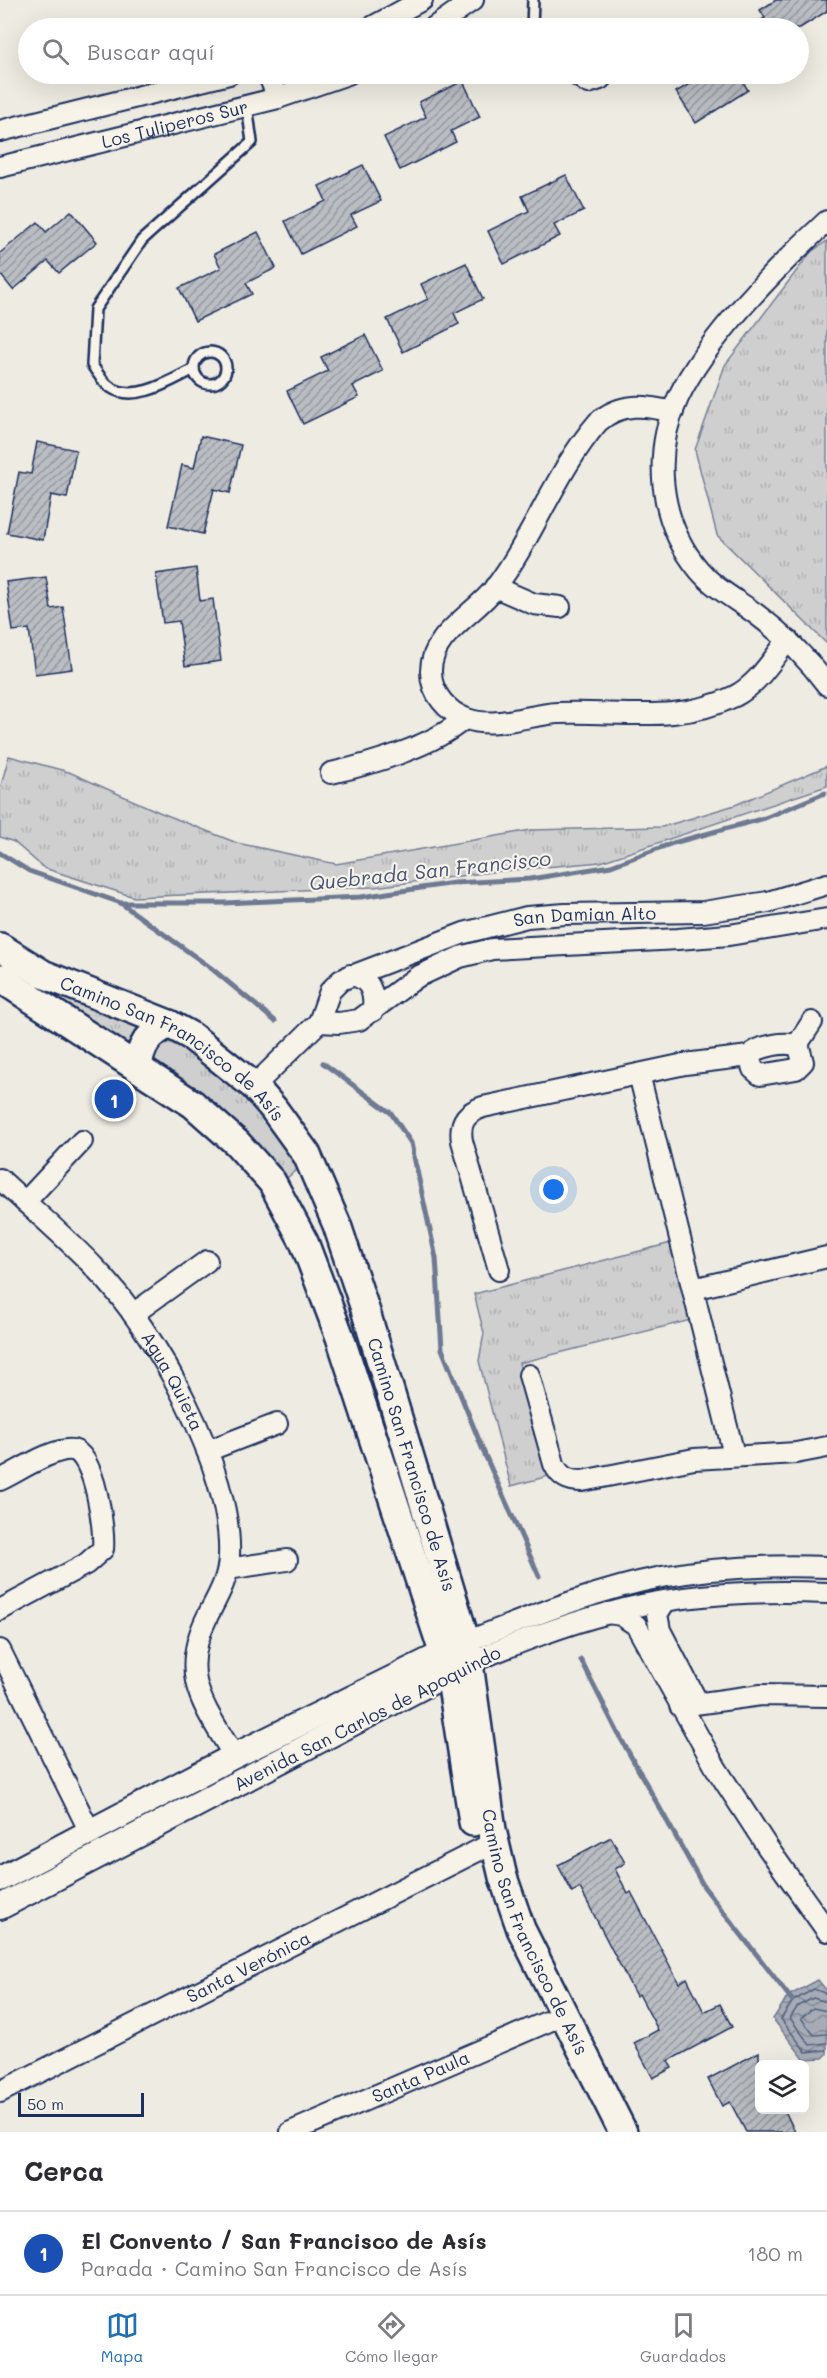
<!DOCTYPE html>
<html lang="es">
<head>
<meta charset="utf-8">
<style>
	:root { --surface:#fff; --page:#f7f7f7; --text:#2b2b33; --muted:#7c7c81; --line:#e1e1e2; --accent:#1f6fb2 }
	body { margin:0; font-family:Mali,sans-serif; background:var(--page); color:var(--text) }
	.controls { position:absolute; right:18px; bottom:18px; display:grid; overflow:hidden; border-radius:9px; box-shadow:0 6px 24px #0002 }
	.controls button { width:54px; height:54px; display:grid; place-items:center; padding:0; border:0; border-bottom:2px solid var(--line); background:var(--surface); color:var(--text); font:30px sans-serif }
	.scale { position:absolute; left:18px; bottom:15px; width:126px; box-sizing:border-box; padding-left:6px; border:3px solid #1b2f5e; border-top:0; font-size:16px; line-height:21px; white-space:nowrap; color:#1b2f5e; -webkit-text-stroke:4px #f7f3e8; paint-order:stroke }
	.you { position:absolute; left:554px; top:1190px; width:21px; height:21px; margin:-15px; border:4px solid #fff; border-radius:50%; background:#1a73e8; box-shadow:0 0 0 9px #1a73e833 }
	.badge { display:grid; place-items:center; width:39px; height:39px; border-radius:50%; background:var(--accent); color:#fff; font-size:20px; font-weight:700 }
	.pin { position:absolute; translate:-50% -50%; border:3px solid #fff; box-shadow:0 2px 6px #0006 }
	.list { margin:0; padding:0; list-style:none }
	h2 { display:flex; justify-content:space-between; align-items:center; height:78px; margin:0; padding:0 24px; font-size:26px }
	h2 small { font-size:20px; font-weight:400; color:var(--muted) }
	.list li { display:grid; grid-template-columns:39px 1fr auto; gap:18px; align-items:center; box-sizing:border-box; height:84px; padding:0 24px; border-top:2px solid var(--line) }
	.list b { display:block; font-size:22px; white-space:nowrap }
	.list p { margin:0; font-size:20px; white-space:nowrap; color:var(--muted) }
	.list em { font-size:20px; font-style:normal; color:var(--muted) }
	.icon { flex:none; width:33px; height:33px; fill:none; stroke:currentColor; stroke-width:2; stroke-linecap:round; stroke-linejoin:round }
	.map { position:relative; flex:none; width:827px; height:2132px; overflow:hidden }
	.search { position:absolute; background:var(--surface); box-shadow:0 6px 24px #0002; left:18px; right:18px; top:18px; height:66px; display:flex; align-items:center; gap:15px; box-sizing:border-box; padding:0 21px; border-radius:33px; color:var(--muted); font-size:22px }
	.sheet { height:162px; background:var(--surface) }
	nav { display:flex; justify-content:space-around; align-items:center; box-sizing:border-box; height:84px; border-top:2px solid var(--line); background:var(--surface); font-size:16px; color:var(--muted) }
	nav a { display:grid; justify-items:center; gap:3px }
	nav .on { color:var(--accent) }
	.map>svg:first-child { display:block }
	.grass { fill:url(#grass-tufts); stroke:#757f96; stroke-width:1.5 }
	.water { fill:url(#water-waves); stroke:#6e7992; stroke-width:1.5 }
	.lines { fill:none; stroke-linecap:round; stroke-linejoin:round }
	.shore { stroke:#536181; stroke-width:1.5 }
	.stream { stroke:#6e7992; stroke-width:5 }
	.building { fill:url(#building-hatch); stroke:#1b2f5e; stroke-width:1.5 }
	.service-casing { stroke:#1b2f5e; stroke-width:14 }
	.minor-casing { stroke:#1b2f5e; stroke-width:24 }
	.tertiary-casing { stroke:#1b2f5e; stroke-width:28 }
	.secondary-casing { stroke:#1b2f5e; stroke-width:32 }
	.service { stroke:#f7f3e8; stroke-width:9 }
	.minor { stroke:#f7f3e8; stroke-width:20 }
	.tertiary { stroke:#f7f3e8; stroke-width:24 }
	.secondary { stroke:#f7f3e8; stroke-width:27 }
	.labels { text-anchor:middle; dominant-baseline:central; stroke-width:4.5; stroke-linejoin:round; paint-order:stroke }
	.street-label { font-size:18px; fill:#1b2f5e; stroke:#f7f3e8 }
	.water-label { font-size:20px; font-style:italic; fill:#455478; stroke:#f7f3e8 }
</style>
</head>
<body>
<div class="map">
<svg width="827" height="2132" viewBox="0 0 827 2132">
	<defs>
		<pattern id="grass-tufts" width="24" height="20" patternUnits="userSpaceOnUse" patternTransform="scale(1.5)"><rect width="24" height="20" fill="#cfcfcf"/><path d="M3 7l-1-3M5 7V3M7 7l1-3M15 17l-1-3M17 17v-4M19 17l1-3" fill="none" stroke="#b1b2b4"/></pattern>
		<pattern id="water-waves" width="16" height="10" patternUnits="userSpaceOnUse" patternTransform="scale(1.5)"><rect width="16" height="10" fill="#a6abb5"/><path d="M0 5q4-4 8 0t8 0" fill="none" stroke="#868c96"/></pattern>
		<pattern id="building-hatch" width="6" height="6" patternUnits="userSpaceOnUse" patternTransform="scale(1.5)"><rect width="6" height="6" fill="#babdc2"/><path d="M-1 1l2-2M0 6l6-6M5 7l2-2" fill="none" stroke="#969aa1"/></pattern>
	</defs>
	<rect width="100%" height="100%" fill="#eeebe2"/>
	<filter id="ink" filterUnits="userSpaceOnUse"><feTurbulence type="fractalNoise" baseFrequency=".0167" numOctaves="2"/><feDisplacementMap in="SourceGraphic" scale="12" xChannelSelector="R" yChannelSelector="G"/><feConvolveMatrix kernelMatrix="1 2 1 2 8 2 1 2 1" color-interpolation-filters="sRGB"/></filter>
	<g filter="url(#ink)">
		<g class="grass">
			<polygon points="827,241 827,644 717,535 695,450 725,365 811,252"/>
			<polygon points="9,756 69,772 159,812 237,843 336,864 531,830 662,827 735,805 827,766 827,786 601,862 491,872 374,887 134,897 44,868 14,842 0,837 0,789"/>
			<polygon points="0,958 145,1023 133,1054 0,967"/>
			<polygon points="171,1037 239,1083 301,1166 287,1178 274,1174 154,1068 151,1049"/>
			<polygon points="675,1242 695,1319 519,1363 549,1476 511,1486 479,1361 484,1333 474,1294"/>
		</g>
		<polygon class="water" points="818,1980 827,1991 827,2054 823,2058 804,2059 773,2019 788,1996"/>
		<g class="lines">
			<g class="shore">
				<polyline points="827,1994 814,1989 793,2001 781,2019 806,2052 827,2050"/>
				<polyline points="827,2002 813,1998 798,2006 790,2018 810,2045 827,2043"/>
				<polyline points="827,2011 813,2008 801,2018 814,2035 827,2034"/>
			</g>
			<g class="stream">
				<polyline points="0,853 29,871 121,903 224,903 361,897 454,883 530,879 611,866 673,843 765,818 825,793"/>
				<polyline points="122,904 211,968 275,1021"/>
				<polyline points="323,1063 391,1113 411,1143 436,1258 442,1349 485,1455 539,1576"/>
				<polyline points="581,1660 620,1737 704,1887 792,2000"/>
			</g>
		</g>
		<g class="building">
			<polygon points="776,0 827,0 827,11 800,28 748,28 765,18 760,10"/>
			<polygon points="706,74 738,74 748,90 696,123 676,92"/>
			<polygon points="463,81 480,117 451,131 456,142 400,170 384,137 426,117 419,102"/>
			<polygon points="363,165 381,201 351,215 357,226 301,254 285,221 326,201 319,186"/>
			<polygon points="566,175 584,211 554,225 560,236 504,264 488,231 529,211 522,196"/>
			<polygon points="71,211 97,242 59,273 48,261 13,290 0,274 0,253 38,222 46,232"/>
			<polygon points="258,232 276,268 246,283 252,294 195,321 179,288 221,268 214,254"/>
			<polygon points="466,263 483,299 454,313 459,324 403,352 387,319 428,299 421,284"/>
			<polygon points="365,335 383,371 353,386 359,397 303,424 287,391 328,371 321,357"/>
			<polygon points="201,436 241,445 230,493 214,489 203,534 168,526 182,465 194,468"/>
			<polygon points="37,442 76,450 67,498 51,495 43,540 7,533 19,472 31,474"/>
			<polygon points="196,568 200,601 213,599 221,661 185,666 179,621 163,623 156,574"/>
			<polygon points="46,577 51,609 63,607 72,669 35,674 29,629 13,631 6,582"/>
			<polygon points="611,1837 625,1863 615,1869 628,1894 631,1892 679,1983 687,1978 704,2012 720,2004 732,2027 668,2061 672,2068 653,2078 634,2043 658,2030 639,1994 636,1996 580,1888 572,1892 558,1865"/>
			<polygon points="759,2052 759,2109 784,2109 795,2132 746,2132 730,2102 722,2106 708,2079"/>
		</g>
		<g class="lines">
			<defs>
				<g id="service">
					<polyline points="532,28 533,0"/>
					<circle cx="210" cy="368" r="16"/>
					<path d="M 194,369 C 172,380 135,404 110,387 C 103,383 97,372 92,365 L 95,309 L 142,240 L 252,142 L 247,106"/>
				</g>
				<g id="minor">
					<polyline points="370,28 422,0"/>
					<polyline points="433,28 473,0"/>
					<polyline points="268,74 278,98"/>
					<polyline points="575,74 588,83 600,79 605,74"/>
					<polyline points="0,131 229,74"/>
					<path id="s1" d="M 0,167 L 278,98 L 348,74"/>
					<path d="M 827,221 C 780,264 705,340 678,398 C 652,454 659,522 699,570 C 715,589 737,600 756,614 C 783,634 807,658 827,685"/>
					<path d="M 673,412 C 645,405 621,402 598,422 C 556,471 534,536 495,588 C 475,614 430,635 431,672 C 431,693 447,712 467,719 C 494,729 528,715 557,713 C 619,710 676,725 735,696 C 758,684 772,660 788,640"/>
					<polyline points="495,587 534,604 560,607"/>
					<path d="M 331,773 C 372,764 433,746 464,719"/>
					<path d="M 350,975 C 370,977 375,993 373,1011"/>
					<polyline points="319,1022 339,1023 359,1020 417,977 460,957 492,949 678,939 729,935 827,919"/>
					<polyline points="797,1045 812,1022"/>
					<polyline points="639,1074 734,1455"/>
					<path id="s2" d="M 254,1086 L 319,1022 L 330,991 L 341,980 L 464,933 L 527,917 L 565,914 L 703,912 L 768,902 L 827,884"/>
					<path id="s3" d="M 0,1179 C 32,1209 66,1237 96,1269 C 155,1329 233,1470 229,1556 C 229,1577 218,1596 208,1615 C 178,1675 202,1703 234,1756"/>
					<polyline points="25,1202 82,1141"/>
					<path d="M 499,1270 L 462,1141 C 459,1123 465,1113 483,1107 L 685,1064 L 749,1056 C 758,1046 788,1040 799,1047 L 803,1062 L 796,1069 L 760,1075 L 753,1069 L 749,1056"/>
					<polyline points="693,1289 827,1257"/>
					<polyline points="133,1314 207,1261"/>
					<path d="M 529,1375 L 554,1464 C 560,1477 568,1481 582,1481 L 694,1459 L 796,1453 L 827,1447"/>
					<polyline points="207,1451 277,1424"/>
					<path d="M 0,1480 C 17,1472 54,1447 73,1450 C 95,1455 105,1530 103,1549 L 86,1564 L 0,1610"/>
					<polyline points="228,1569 287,1560"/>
					<polyline points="665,1602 657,1614 660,1630 697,1701"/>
					<polyline points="608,1613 621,1615 636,1625 716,1768 768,1848 827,1931"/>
					<path d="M 466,1642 C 530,1617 594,1590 662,1577 C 717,1567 771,1565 827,1567"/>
					<polyline points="0,1650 90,1832"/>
					<path d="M 471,1662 C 515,1644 562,1625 609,1613 C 679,1593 755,1590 827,1593"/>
					<polyline points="680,1706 761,1695 827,1696"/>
					<path id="s4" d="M 0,2092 L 495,1842"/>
					<path id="s5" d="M 291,2132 L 549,2021"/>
				</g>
				<g id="tertiary">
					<polyline points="0,1879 234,1756 460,1645"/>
					<polyline points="0,1907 466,1664"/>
				</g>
				<g id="secondary">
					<path id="s6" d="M 0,947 L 43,974 L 169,1024 L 191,1036 L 254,1086 L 273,1108 L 307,1155 L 337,1225 L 365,1309 L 466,1642 L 492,1830 L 503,1877 L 521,1929 L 623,2132"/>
					<polyline points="0,978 193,1104 237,1143 272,1182 304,1242 340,1337 450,1673 473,1822"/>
					<path d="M 138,1068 C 140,1046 148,1034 169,1024"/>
				</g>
			</defs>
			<use href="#service" class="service-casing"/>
			<use href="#minor" class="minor-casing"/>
			<use href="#tertiary" class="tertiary-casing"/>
			<use href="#secondary" class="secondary-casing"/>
			<use href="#service" class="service"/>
			<use href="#minor" class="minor"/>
			<use href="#tertiary" class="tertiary"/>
			<use href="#secondary" class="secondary"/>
		</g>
	</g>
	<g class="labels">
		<g class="street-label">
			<text stroke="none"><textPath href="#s1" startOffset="180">Los Tuliperos Sur</textPath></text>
			<text stroke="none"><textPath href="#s2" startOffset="394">San Damian Alto</textPath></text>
			<text stroke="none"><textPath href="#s6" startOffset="202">Camino San Francisco de Asís</textPath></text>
			<text stroke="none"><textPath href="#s3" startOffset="268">Agua Quieta</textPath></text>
			<text stroke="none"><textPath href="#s6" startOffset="706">Camino San Francisco de Asís</textPath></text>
			<text transform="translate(367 1718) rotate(-27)">Avenida San Carlos de Apoquindo</text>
			<text stroke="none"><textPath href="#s6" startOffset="1192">Camino San Francisco de Asís</textPath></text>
			<text stroke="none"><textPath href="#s4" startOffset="278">Santa Verónica</textPath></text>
			<text stroke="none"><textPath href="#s5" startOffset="141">Santa Paula</textPath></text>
		</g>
		<g class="water-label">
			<text transform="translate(430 870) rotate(-6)">Quebrada San Francisco</text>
		</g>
	</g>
</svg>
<div class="controls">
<button><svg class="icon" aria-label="layers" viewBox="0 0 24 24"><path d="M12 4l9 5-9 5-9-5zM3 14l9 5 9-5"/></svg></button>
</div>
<div class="scale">50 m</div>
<div class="you"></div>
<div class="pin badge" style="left:114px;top:1099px;background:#1a4fb4">1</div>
<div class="search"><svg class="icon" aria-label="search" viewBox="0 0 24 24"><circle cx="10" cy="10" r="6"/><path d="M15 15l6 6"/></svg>Buscar aquí</div>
</div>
<section class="sheet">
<h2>Cerca<small></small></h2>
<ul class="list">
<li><span class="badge" style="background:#1a4fb4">1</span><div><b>El Convento / San Francisco de Asís</b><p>Parada · Camino San Francisco de Asís</p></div><em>180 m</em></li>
</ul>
</section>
<nav>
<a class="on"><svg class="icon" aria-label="map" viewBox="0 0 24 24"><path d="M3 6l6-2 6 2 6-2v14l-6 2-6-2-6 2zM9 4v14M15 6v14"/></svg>Mapa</a>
<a><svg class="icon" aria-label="directions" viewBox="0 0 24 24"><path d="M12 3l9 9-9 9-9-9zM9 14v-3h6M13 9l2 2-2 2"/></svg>Cómo llegar</a>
<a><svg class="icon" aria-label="saved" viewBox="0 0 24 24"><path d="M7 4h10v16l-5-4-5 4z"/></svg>Guardados</a>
</nav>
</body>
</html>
